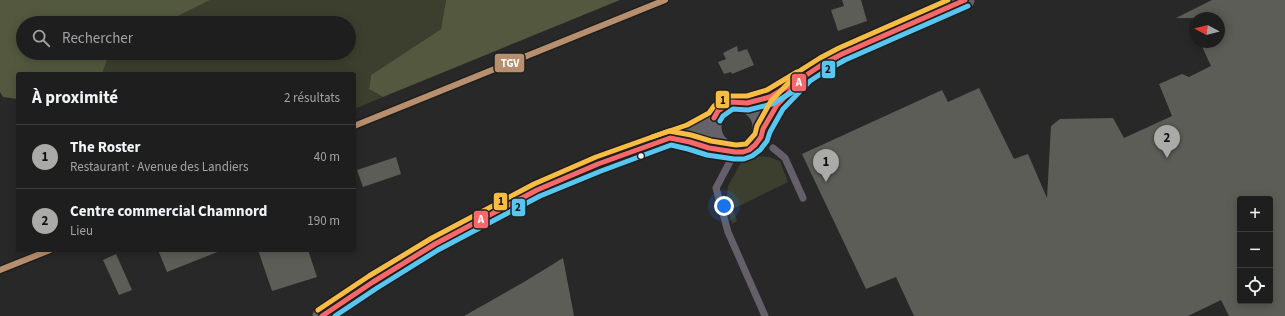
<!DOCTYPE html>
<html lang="fr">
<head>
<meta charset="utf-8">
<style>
	:root { --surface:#1e1e1e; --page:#262727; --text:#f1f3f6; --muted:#a1a2a4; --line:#3c3c3c; --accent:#aaaba9 }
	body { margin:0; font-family:"Source Sans 3",sans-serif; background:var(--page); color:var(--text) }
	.controls { position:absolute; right:12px; bottom:12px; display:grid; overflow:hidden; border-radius:4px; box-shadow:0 2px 10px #0003 }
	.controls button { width:36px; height:36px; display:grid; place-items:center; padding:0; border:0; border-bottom:1px solid var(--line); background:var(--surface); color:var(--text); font:20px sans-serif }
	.compass { position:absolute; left:1189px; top:12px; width:36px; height:36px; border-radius:50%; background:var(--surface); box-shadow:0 2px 10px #0003; rotate:277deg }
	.you { position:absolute; left:724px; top:206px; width:14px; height:14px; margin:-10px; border:3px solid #fff; border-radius:50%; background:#1a73e8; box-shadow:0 0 0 6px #1a73e833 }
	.badge { display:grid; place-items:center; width:26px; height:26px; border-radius:50%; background:var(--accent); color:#111; font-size:13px; font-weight:700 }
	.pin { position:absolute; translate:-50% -33px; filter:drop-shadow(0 1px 2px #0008) }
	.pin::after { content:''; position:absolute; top:21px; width:14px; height:12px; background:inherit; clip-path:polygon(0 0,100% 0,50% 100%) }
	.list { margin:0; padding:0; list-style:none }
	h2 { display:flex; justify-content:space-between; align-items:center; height:52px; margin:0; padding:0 16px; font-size:17px }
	h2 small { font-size:13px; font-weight:400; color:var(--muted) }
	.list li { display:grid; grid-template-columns:26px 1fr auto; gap:12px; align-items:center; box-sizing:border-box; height:64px; padding:0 16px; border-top:1px solid var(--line) }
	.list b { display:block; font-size:15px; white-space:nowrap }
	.list p { margin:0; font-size:13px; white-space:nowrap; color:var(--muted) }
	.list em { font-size:13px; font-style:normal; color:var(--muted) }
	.icon { flex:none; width:22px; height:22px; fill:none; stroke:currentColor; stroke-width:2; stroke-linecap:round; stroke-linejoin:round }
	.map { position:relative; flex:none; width:1285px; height:316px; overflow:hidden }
	.search { position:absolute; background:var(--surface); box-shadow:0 2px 10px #0003; left:16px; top:16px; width:340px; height:44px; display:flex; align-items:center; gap:10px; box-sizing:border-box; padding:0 14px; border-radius:22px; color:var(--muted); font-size:15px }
	.panel { position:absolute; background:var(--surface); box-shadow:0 2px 10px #0003; left:16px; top:72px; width:340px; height:180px; border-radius:4px }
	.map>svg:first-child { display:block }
	.green { fill:#3c3f2e }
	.forest { fill:#53583f }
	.building { fill:#5c5d57; fill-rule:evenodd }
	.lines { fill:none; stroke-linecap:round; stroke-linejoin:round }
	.service { stroke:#645f69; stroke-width:7 }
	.secondary { stroke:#65626a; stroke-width:19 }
	.bus-1-casing { stroke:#1f201d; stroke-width:8 }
	.bus-2-casing { stroke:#1f201d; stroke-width:8 }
	.bus-3-casing { stroke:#1f201d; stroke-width:8 }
	.bus-1 { stroke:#f8686a; stroke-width:5 }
	.bus-2 { stroke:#59c6f2; stroke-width:5 }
	.bus-3 { stroke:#fbbc43; stroke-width:5 }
	.rail-1-casing { stroke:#1f201d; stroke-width:9 }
	.rail-1 { stroke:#b88f6e; stroke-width:6 }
	.bus-dot { fill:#f0f1ef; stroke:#1f201d; stroke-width:1.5 }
	.line-badge { stroke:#1f201d; stroke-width:1.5 }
	.badge-label { font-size:11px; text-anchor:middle; font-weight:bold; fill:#fff }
	.pale-badge-label { font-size:11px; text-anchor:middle; font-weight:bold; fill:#111 }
</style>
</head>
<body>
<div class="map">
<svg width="1285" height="316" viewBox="0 0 1285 316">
	<rect width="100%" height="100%" fill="#282828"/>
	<g class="green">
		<polygon points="210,0 446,0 441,29 371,75 369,89 383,97 354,109 354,74 102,74 109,54 349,53 349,23 164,23"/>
		<polygon points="754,156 769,157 780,161 788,182 733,209 737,221 732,224 726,204 728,186 742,161"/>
	</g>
	<g class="forest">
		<polygon points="0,0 210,0 164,23 23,23 23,53 131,53 109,54 102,74 18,74 18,99 3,97 0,92"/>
		<polygon points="446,0 620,0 383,97 369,89 371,75 441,29"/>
	</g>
	<g class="building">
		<polygon points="842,0 861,0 867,21 838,31 831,10 844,6"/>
		<path d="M 1212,0 L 1285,0 L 1285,316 L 1229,316 L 1221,300 L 1188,316 L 914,316 L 896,277 L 866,289 L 802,154 L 942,90 L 948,102 L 979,88 L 1014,159 L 1028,154 L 1047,198 L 1051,126 L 1060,119 L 1113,118 L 1124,138 L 1172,116 L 1159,84 L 1182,74 L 1189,77 L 1211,66 L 1200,42 L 1219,42 L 1219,18 L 1176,18 ZM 1240,199 L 1270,199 L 1270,301 L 1240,301 Z"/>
		<polygon points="737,46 738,52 747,49 754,65 732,74 731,72 724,74 718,62 726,59 723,53"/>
		<polygon points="396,157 401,174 363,187 357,170"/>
		<polygon points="158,250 220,250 220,251 167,272"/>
		<polygon points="258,250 308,250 317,277 272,291"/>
		<polygon points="116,254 132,290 119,295 103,260"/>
		<polygon points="563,258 574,316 464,316 524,282"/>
	</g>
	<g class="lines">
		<g class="service">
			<polyline points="773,148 785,158 803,198"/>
			<polyline points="735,152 716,188 728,232 765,316"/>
		</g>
		<g class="secondary">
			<circle cx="737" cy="127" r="25"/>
			<polyline points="747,103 770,97 823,64 842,54 965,0"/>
			<polyline points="763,129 777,105 793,89"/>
			<path d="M 670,138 C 690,142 708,148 727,151"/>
			<polyline points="322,316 373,282 435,244 537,190 598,164 690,131 714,118"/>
		</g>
		<defs>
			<g id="bus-1">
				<polyline points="714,118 718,111 731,102 747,103 770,97 802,78"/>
				<polyline points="322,316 373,282 435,244 537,190 598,164 670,138 690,142 709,148 735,152 743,152 749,150 755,145 761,137 763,129 777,105 805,76 823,64 842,54 965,0"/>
			</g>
			<g id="bus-2">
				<polyline points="720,121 723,116 733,109 748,110 772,104 806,84"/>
				<polyline points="335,316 377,288 438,250 540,196 601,171 671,145 688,149 707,155 734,159 744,159 752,156 760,150 767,141 770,132 783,109 810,81 827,70 845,60 968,6"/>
			</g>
			<g id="bus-3">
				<polyline points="652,137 687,125 709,113 714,106 728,96 747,96 767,90 797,72"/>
				<polyline points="318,310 369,276 432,238 534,184 596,157 669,131 691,135 711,141 736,145 746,144 755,134 757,126 771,101 801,70 820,58 839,48 948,0"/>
			</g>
		</defs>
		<use href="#bus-1" class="bus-1-casing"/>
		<use href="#bus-2" class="bus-2-casing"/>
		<use href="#bus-3" class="bus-3-casing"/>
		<use href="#bus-1" class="bus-1"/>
		<use href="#bus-2" class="bus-2"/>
		<use href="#bus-3" class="bus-3"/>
		<defs>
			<g id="rail-1">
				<polyline points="354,126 665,0"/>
				<polyline points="0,270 50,250"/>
			</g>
		</defs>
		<use href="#rail-1" class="rail-1-casing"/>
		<use href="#rail-1" class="rail-1"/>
	</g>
	<circle class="bus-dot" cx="641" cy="156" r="3.5"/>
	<g class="line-badge">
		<rect x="494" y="53" width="31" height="20" rx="4" fill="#b88f6e"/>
		<rect x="821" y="60" width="15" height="19" rx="4" fill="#59c6f2"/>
		<rect x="791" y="73" width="16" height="19" rx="4" fill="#f8686a"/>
		<rect x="715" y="90" width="15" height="19" rx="4" fill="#fbbc43"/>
		<rect x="493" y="192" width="15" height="19" rx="4" fill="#fbbc43"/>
		<rect x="511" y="198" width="15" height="19" rx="4" fill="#59c6f2"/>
		<rect x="473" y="210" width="16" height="19" rx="4" fill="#f8686a"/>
	</g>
	<g class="badge-label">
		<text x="510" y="67">TGV</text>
		<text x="799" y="86">A</text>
		<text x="481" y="223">A</text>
	</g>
	<g class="pale-badge-label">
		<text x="828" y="73">2</text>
		<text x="723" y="104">1</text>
		<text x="501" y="205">1</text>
		<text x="518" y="211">2</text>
	</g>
</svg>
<div class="controls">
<button>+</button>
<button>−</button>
<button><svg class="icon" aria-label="locate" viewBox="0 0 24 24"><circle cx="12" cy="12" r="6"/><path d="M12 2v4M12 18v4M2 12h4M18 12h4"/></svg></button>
</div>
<svg class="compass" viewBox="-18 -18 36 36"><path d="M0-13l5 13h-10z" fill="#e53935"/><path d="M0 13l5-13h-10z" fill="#a1a2a4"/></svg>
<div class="you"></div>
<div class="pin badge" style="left:826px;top:182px">1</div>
<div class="pin badge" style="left:1167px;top:158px">2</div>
<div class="search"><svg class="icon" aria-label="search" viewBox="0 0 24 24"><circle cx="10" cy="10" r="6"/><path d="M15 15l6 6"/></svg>Rechercher</div>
<section class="panel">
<h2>À proximité<small>2 résultats</small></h2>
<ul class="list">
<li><span class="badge">1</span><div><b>The Roster</b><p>Restaurant · Avenue des Landiers</p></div><em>40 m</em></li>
<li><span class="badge">2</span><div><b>Centre commercial Chamnord</b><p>Lieu</p></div><em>190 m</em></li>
</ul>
</section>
</div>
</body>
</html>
